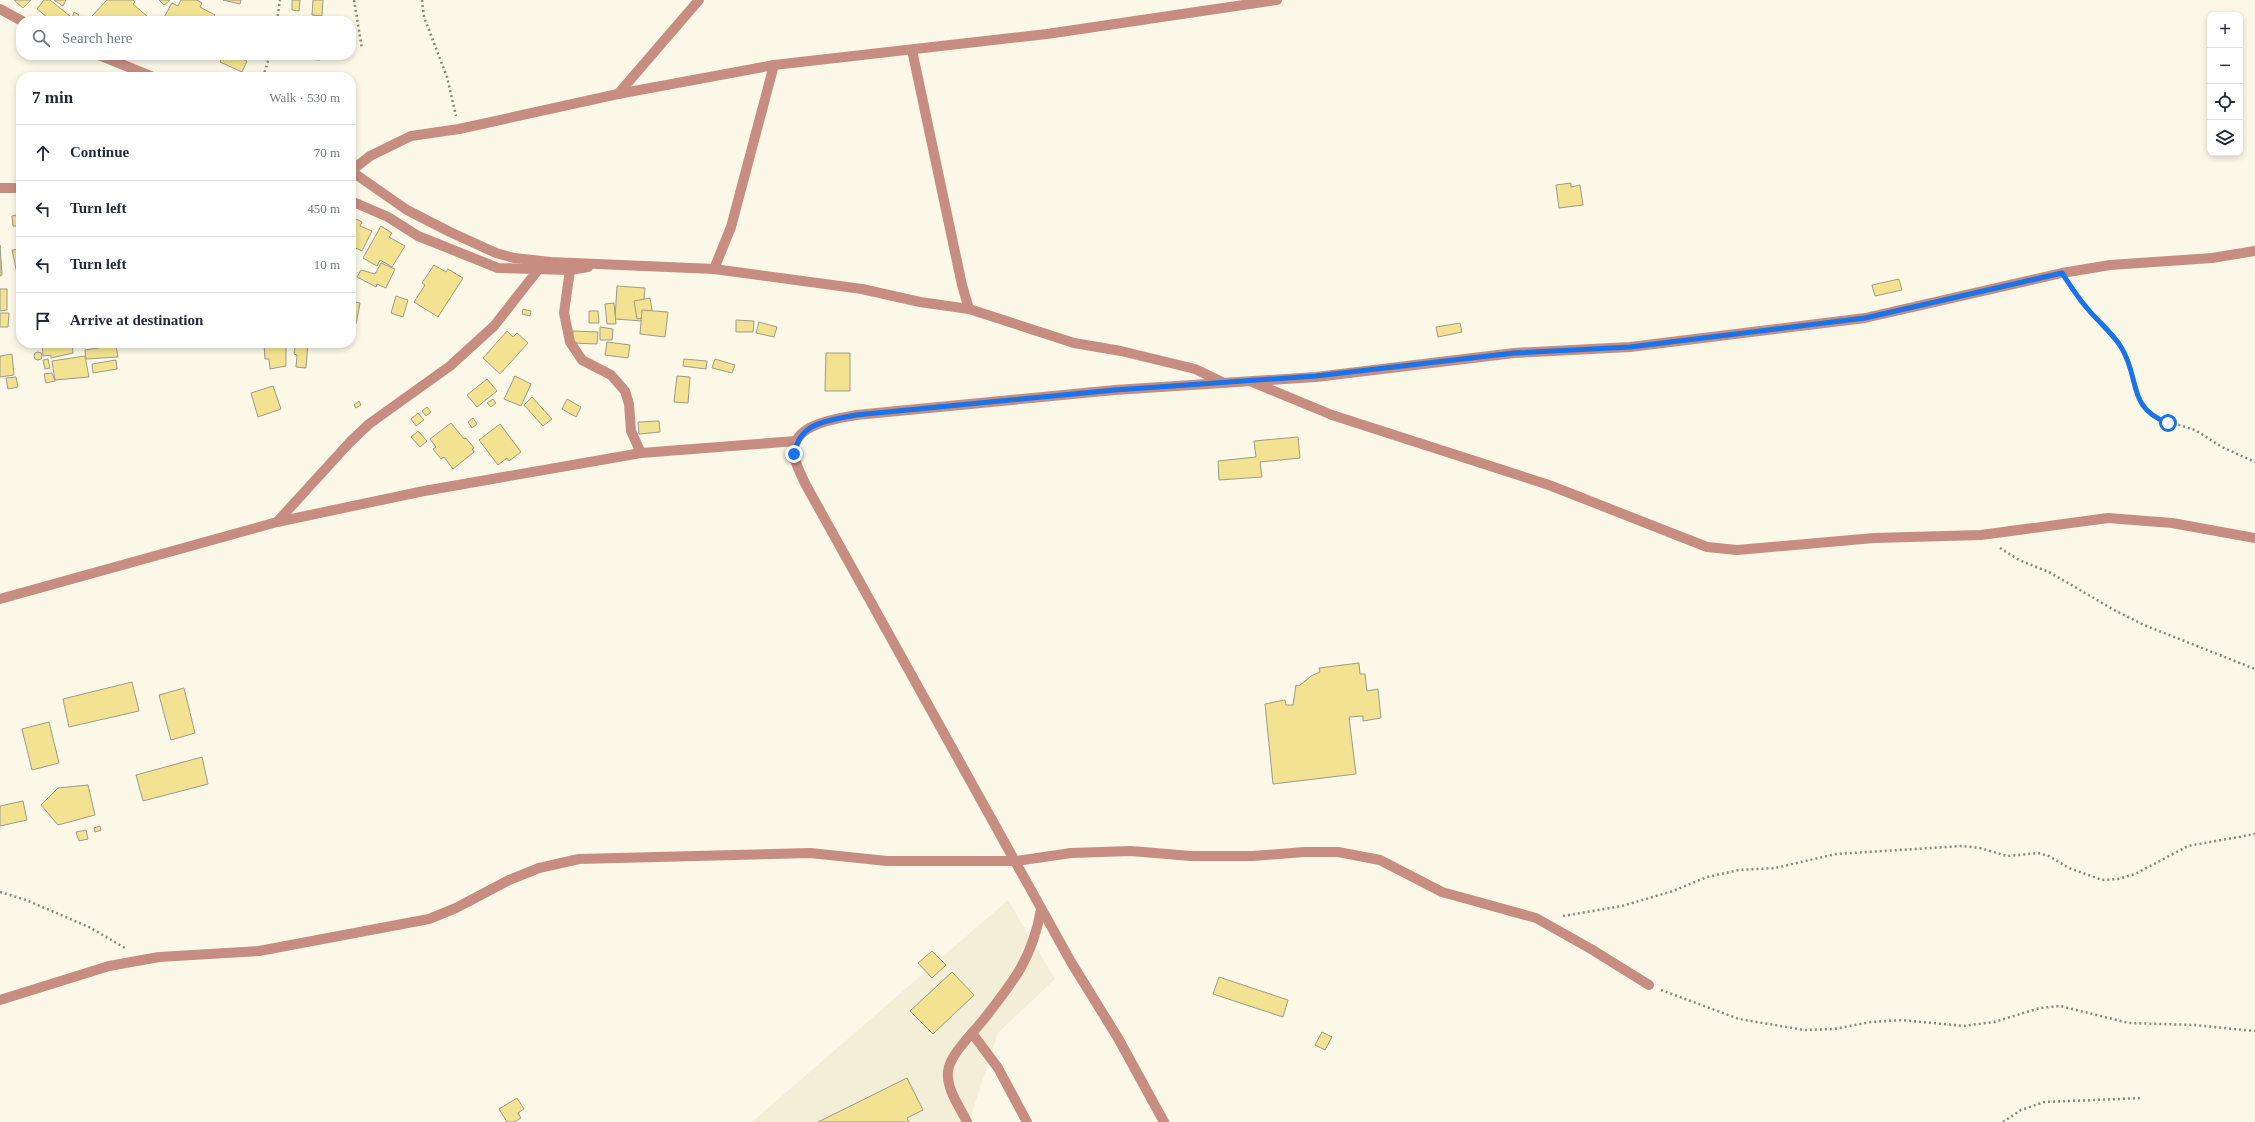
<!DOCTYPE html>
<html lang="en">
<head>
<meta charset="utf-8">
<style>
	:root { --surface:#fff; --page:#f6f6f7; --text:#1f2937; --muted:#747a83; --line:#e0e1e3 }
	body { margin:0; font-family:Georgia,serif; background:var(--page); color:var(--text) }
	.controls { position:absolute; right:12px; top:12px; display:grid; overflow:hidden; border-radius:8px; box-shadow:0 2px 6px #0003 }
	.controls button { width:36px; height:36px; display:grid; place-items:center; padding:0; border:0; border-bottom:1px solid var(--line); background:var(--surface); color:var(--text); font:20px sans-serif }
	.stop { position:absolute; width:12px; height:12px; margin:-9px; border:3px solid #1a73e8; border-radius:50%; background:#fff }
	.stop.end { background:#1a73e8; border-color:#fff; box-shadow:0 1px 4px #0008 }
	.list { margin:0; padding:0; list-style:none }
	h2 { display:flex; justify-content:space-between; align-items:center; height:52px; margin:0; padding:0 16px; font-size:17px }
	h2 small { font-size:13px; font-weight:400; color:var(--muted) }
	.list li { display:grid; grid-template-columns:26px 1fr auto; gap:12px; align-items:center; box-sizing:border-box; height:56px; padding:0 16px; border-top:1px solid var(--line) }
	.list b { display:block; font-size:15px; white-space:nowrap }
	.list em { font-size:13px; font-style:normal; color:var(--muted) }
	.icon { flex:none; width:22px; height:22px; fill:none; stroke:currentColor; stroke-width:2; stroke-linecap:round; stroke-linejoin:round }
	.map { position:relative; flex:none; width:2255px; height:1122px; overflow:hidden }
	.search { position:absolute; background:var(--surface); box-shadow:0 2px 6px #0003; left:16px; top:16px; width:340px; height:44px; display:flex; align-items:center; gap:10px; box-sizing:border-box; padding:0 14px; border-radius:16px; color:var(--muted); font-size:15px }
	.panel { position:absolute; background:var(--surface); box-shadow:0 2px 6px #0003; left:16px; top:72px; width:340px; height:276px; border-radius:16px }
	.map>svg:first-child { display:block }
	.built { fill:#f3eed7 }
	.building { fill:#f2e291; stroke:#9d9b8c }
	.lines { fill:none; stroke-linecap:round; stroke-linejoin:round }
	.path { stroke:#8a887d; stroke-width:2.5; stroke-dasharray:2 3; stroke-linecap:butt }
	.lane { stroke:#c78d81; stroke-width:10 }
	.street { stroke:#c78d81; stroke-width:10 }
	.route { stroke:#1a73e8; stroke-width:5 }
</style>
</head>
<body>
<div class="map">
<svg width="2255" height="1122" viewBox="0 0 2255 1122">
	<rect width="100%" height="100%" fill="#fbf8e8"/>
	<polygon class="built" points="1008,900 1055,979 998,1033 969,1122 752,1122"/>
	<g class="building">
		<polygon points="14,0 31,0 23,8"/>
		<polygon points="44,0 50,0 70,16 66,21 52,21 37,9"/>
		<polygon points="54,0 66,0 63,6"/>
		<polygon points="107,0 133,0 135,2 133,4 147,16 143,21 98,21 92,16"/>
		<polygon points="159,0 170,0 164,5"/>
		<polygon points="181,0 197,0 202,3 200,7 215,15 211,21 162,21 172,3 178,6"/>
		<polygon points="223,0 241,0 240,4"/>
		<polygon points="292,0 300,0 299,11 292,10"/>
		<polygon points="313,0 323,0 322,16 312,15"/>
		<polygon points="74,12 79,15 76,20 72,18"/>
		<polygon points="81,16 87,20 87,21 78,21"/>
		<polygon points="223,55 234,55 247,61 242,72 220,62"/>
		<polygon points="304,55 320,55 320,60 304,59"/>
		<polygon points="315,74 329,77 314,77"/>
		<polygon points="1571,183 1571,187 1580,185 1583,205 1559,208 1556,185"/>
		<polygon points="16,215 18,226 13,226 12,216"/>
		<polygon points="354,218 362,222 360,226 372,231 362,251 351,246 351,223"/>
		<polygon points="381,226 392,233 389,237 405,246 392,267 380,260 377,266 363,258"/>
		<polygon points="0,245 2,275 0,276"/>
		<polygon points="21,249 21,278 18,278 12,250"/>
		<polygon points="381,263 395,269 386,288 377,284 376,287 357,277 361,270 375,274"/>
		<polygon points="434,265 446,272 448,269 463,278 438,317 414,302 425,285 422,283"/>
		<polygon points="1899,279 1902,290 1875,296 1872,285"/>
		<polygon points="617,286 645,288 642,321 615,319"/>
		<polygon points="0,289 7,289 7,310 0,311"/>
		<polygon points="396,296 408,300 403,317 391,313"/>
		<polygon points="650,298 653,316 637,319 634,301"/>
		<polygon points="351,301 360,303 356,324 351,323"/>
		<polygon points="614,303 616,324 607,324 605,304"/>
		<polygon points="523,309 531,311 530,316 522,314"/>
		<polygon points="642,310 668,312 665,337 640,334"/>
		<polygon points="589,311 598,311 599,323 589,323"/>
		<polygon points="0,313 9,313 8,327 0,327"/>
		<polygon points="736,320 754,321 753,332 736,332"/>
		<polygon points="759,322 777,327 774,337 756,333"/>
		<polygon points="1460,323 1462,332 1438,337 1436,327"/>
		<polygon points="600,327 613,329 612,340 600,340"/>
		<polygon points="507,331 513,337 517,333 528,343 500,374 483,358"/>
		<polygon points="573,331 598,332 597,344 572,343"/>
		<polygon points="607,342 630,345 628,358 605,355"/>
		<polygon points="42,343 72,343 73,353 51,358 51,355 43,356"/>
		<rect x="173" y="343" width="12" height="2"/>
		<polygon points="286,343 286,366 270,369 269,359 265,359 264,344"/>
		<polygon points="299,343 308,343 306,368 296,367 297,355 294,354 295,346 298,346"/>
		<polygon points="116,345 118,357 86,359 85,350"/>
		<circle cx="38" cy="356" r="4"/>
		<polygon points="826,353 850,353 850,391 825,391"/>
		<polygon points="12,354 14,375 0,377 0,356"/>
		<polygon points="85,356 89,377 55,380 52,361"/>
		<polygon points="48,359 50,368 45,369 43,360"/>
		<polygon points="684,359 707,361 706,369 683,366"/>
		<polygon points="715,359 735,365 732,373 712,368"/>
		<polygon points="116,360 117,369 93,373 92,364"/>
		<polygon points="52,373 55,381 46,383 44,374"/>
		<polygon points="515,376 531,384 521,406 504,399"/>
		<polygon points="677,376 690,377 688,403 674,402"/>
		<polygon points="16,377 18,387 8,389 6,378"/>
		<polygon points="487,379 497,391 477,407 467,395"/>
		<polygon points="273,386 281,409 258,417 251,393"/>
		<polygon points="532,397 552,419 543,426 524,405"/>
		<polygon points="493,399 496,403 491,407 487,403"/>
		<polygon points="567,399 581,407 576,417 562,409"/>
		<polygon points="359,401 361,405 356,408 354,405"/>
		<polygon points="427,407 431,412 426,416 422,411"/>
		<polygon points="418,413 424,420 416,426 411,419"/>
		<polygon points="473,418 477,424 472,428 468,422"/>
		<polygon points="659,421 660,432 639,434 638,422"/>
		<polygon points="451,423 464,439 466,438 474,448 472,449 474,452 453,469 444,457 441,459 433,449 436,447 430,439"/>
		<polygon points="500,424 521,452 509,461 507,458 498,465 479,440"/>
		<polygon points="418,431 427,441 420,447 411,437"/>
		<polygon points="1298,437 1300,458 1260,462 1262,477 1219,480 1218,461 1256,457 1254,441"/>
		<polygon points="1359,663 1360,674 1365,674 1367,691 1378,689 1381,718 1363,721 1363,716 1349,717 1356,774 1273,784 1265,704 1285,700 1286,705 1293,705 1296,685 1299,686 1311,676 1320,672 1319,668"/>
		<polygon points="132,682 139,711 69,727 63,699"/>
		<polygon points="184,688 195,733 171,740 159,695"/>
		<polygon points="49,722 59,763 32,770 22,729"/>
		<polygon points="202,757 208,784 143,801 136,775"/>
		<polygon points="88,785 95,815 58,825 41,805 58,788"/>
		<polygon points="23,801 27,820 0,826 0,806"/>
		<polygon points="100,826 101,830 95,832 94,828"/>
		<polygon points="86,830 88,839 79,841 76,832"/>
		<polygon points="932,951 946,965 932,978 918,963"/>
		<polygon points="952,972 974,995 933,1034 910,1011"/>
		<polygon points="1219,977 1288,1000 1283,1017 1213,994"/>
		<polygon points="1322,1032 1332,1037 1325,1050 1315,1045"/>
		<polygon points="907,1078 923,1110 907,1118 909,1122 818,1122"/>
		<polygon points="517,1098 524,1109 518,1113 521,1118 514,1122 507,1122 499,1109"/>
	</g>
	<g class="lines">
		<g class="path">
			<polyline points="354,0 362,49"/>
			<polyline points="422,0 424,17 447,77 456,116"/>
			<polyline points="277,21 280,0"/>
			<polyline points="263,77 270,55"/>
			<polyline points="2070,285 2086,308 2121,347 2130,366 2134,386 2140,402 2154,417 2195,430 2222,447 2255,462"/>
			<polyline points="2000,548 2019,560 2049,572 2116,611 2144,625 2255,669"/>
			<polyline points="0,892 26,900 89,927 125,948"/>
			<polyline points="1563,916 1622,906 1673,891 1707,877 1739,870 1775,868 1836,854 1962,846 1980,848 2007,856 2038,853 2049,856 2069,868 2102,880 2118,879 2135,874 2188,846 2255,834"/>
			<polyline points="1661,990 1739,1019 1804,1030 1834,1029 1871,1022 1902,1020 1963,1026 1994,1022 2040,1008 2060,1006 2129,1023 2194,1025 2255,1031"/>
			<polyline points="2003,1122 2021,1110 2044,1102 2143,1098"/>
		</g>
		<g class="lane">
			<polyline points="972,1033 998,1068 1027,1122"/>
			<path d="M 967,1122 C 960,1107 946,1089 948,1071 C 950,1054 974,1032 984,1019 C 1014,981 1033,957 1041,909"/>
		</g>
		<g class="street">
			<polyline points="0,9 22,21"/>
			<polyline points="912,50 962,285 969,309"/>
			<polyline points="99,55 153,77"/>
			<polyline points="618,94 699,0"/>
			<polyline points="351,171 370,156 411,136 459,129 618,94 774,65 1047,34 1277,0"/>
			<polyline points="351,171 407,210 450,232 496,253 514,258 551,262 714,269 862,289 920,302 969,309 1074,343 1121,351 1195,369 1222,382"/>
			<polyline points="0,188 21,188"/>
			<polyline points="351,201 388,217 418,236 498,268 570,270 588,267"/>
			<polyline points="714,269 731,227 774,65"/>
			<polyline points="570,270 564,313 570,342 582,360 611,375 625,391 629,404 631,431 641,453"/>
			<polyline points="1252,382 1332,415 1549,485 1707,547 1737,550 1874,538 1981,535 2108,518 2172,523 2255,538"/>
			<polyline points="277,522 350,442 369,424 450,366 494,326 538,270"/>
			<polyline points="0,599 277,522 424,491 641,453 796,441"/>
			<polyline points="0,1000 109,966 159,957 259,951 429,919 456,908 509,880 539,868 579,859 810,853 887,861 1016,861 1071,853 1131,851 1191,856 1253,856 1304,852 1338,852 1380,860 1442,892 1536,918 1591,949 1649,985"/>
			<path d="M 1164,1122 L 1118,1038 L 1071,962 L 807,487 C 802,477 796,466 794,455 C 790,424 835,419 856,415 L 1115,390 L 1316,377 L 1514,353 L 1630,347 L 1865,318 L 2062,273 L 2110,265 L 2212,258 L 2255,251"/>
		</g>
	</g>
	<g class="lines">
		<path class="route" d="M 794,454 C 800,421 828,421 856,415 L 1115,390 L 1316,376 L 1514,353 L 1630,347 L 1865,318 L 2062,273 C 2070,285 2078,298 2087,308 C 2098,322 2112,332 2121,347 C 2141,379 2126,407 2168,423"/>
	</g>
</svg>
<div class="controls">
<button>+</button>
<button>−</button>
<button><svg class="icon" aria-label="locate" viewBox="0 0 24 24"><circle cx="12" cy="12" r="6"/><path d="M12 2v4M12 18v4M2 12h4M18 12h4"/></svg></button>
<button><svg class="icon" aria-label="layers" viewBox="0 0 24 24"><path d="M12 4l9 5-9 5-9-5zM3 14l9 5 9-5"/></svg></button>
</div>
<div class="stop" style="left:2168px;top:423px"></div>
<div class="stop end" style="left:794px;top:454px"></div>
<div class="search"><svg class="icon" aria-label="search" viewBox="0 0 24 24"><circle cx="10" cy="10" r="6"/><path d="M15 15l6 6"/></svg>Search here</div>
<section class="panel">
<h2>7 min<small>Walk · 530 m</small></h2>
<ul class="list">
<li><svg class="icon" aria-label="ahead" viewBox="0 0 24 24"><path d="M12 20V5M6 11l6-6 6 6"/></svg><div><b>Continue</b></div><em>70 m</em></li>
<li><svg class="icon" aria-label="left" viewBox="0 0 24 24"><path d="M17 20v-9H6M10 6l-5 5 5 5"/></svg><div><b>Turn left</b></div><em>450 m</em></li>
<li><svg class="icon" aria-label="left" viewBox="0 0 24 24"><path d="M17 20v-9H6M10 6l-5 5 5 5"/></svg><div><b>Turn left</b></div><em>10 m</em></li>
<li><svg class="icon" aria-label="arrive" viewBox="0 0 24 24"><path d="M6 21V4h12l-3 4 3 4H6"/></svg><div><b>Arrive at destination</b></div></li>
</ul>
</section>
</div>
</body>
</html>
